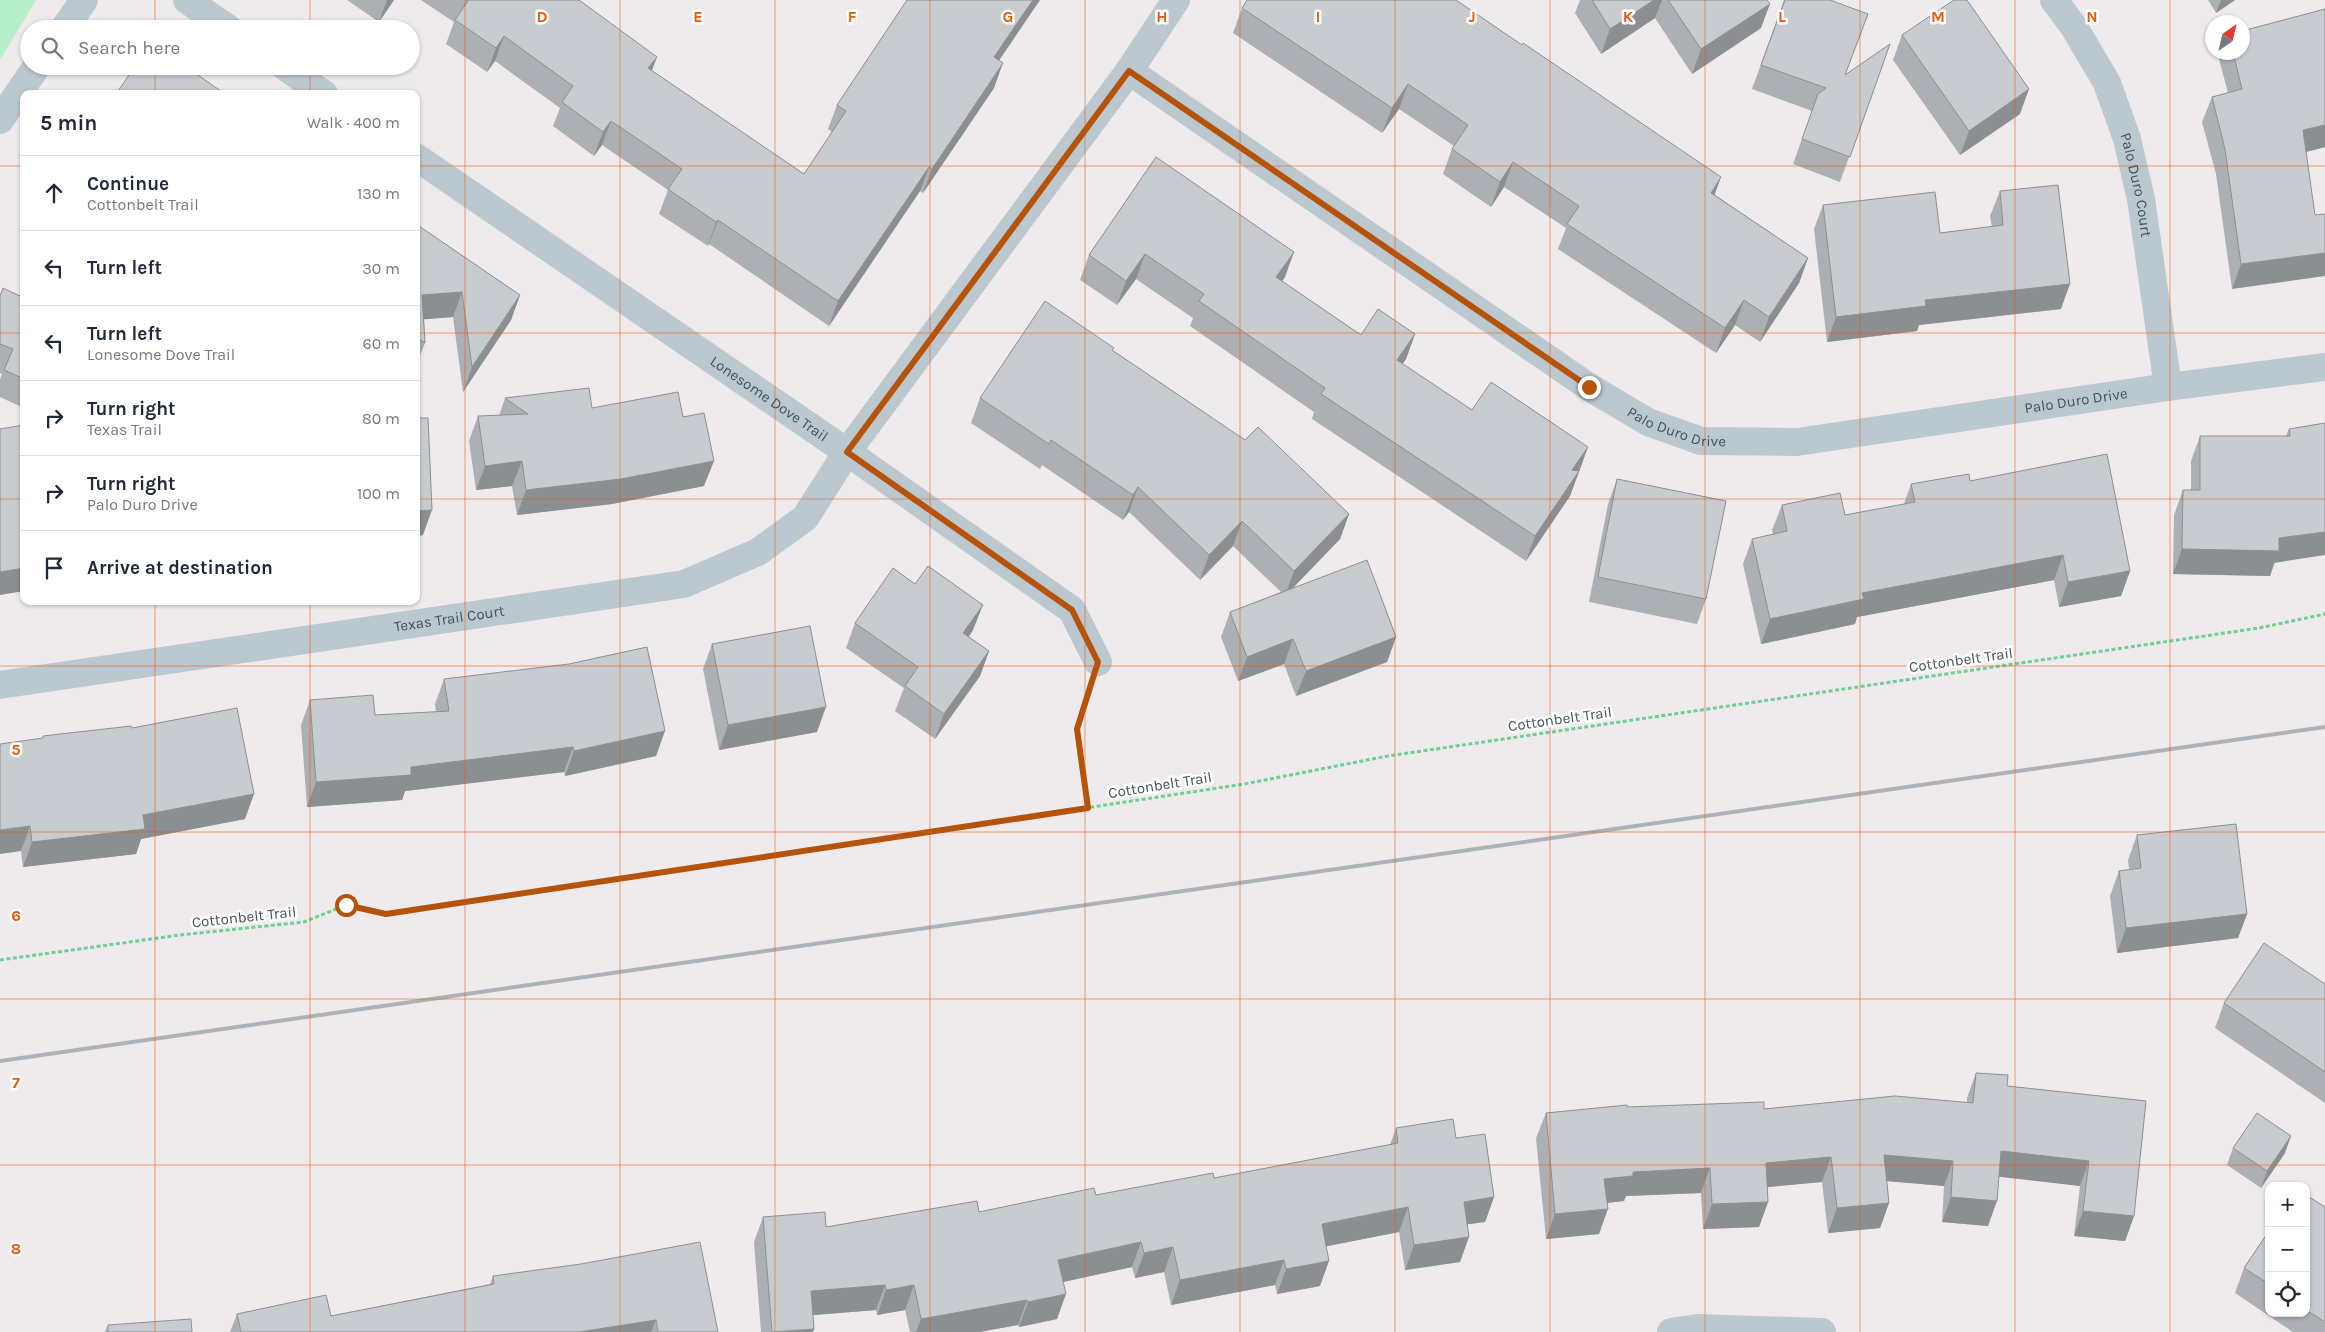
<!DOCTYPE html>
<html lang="en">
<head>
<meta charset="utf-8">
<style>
	:root { --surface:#fff; --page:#f6f6f7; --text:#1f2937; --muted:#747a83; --line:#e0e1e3 }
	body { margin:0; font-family:Karla,sans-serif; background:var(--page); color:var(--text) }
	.controls { position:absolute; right:15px; bottom:15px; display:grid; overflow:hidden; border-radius:10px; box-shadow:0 1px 4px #0004 }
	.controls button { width:45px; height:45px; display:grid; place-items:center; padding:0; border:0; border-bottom:1px solid var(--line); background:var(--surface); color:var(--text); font:25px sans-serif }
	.compass { position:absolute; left:2205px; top:15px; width:45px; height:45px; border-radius:50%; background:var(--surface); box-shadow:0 1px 4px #0004; rotate:34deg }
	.stop { position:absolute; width:15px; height:15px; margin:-11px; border:4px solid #b45309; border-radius:50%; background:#fff }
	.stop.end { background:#b45309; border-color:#fff; box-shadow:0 1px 5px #0008 }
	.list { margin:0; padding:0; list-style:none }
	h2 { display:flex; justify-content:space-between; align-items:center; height:65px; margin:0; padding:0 20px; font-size:21px }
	h2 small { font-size:16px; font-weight:400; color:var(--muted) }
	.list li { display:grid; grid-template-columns:32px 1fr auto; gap:15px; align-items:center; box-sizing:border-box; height:75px; padding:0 20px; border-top:1px solid var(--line) }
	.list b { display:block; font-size:19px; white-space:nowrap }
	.list p { margin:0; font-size:16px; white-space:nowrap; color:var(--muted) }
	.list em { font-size:16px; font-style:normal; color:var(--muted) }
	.icon { flex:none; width:28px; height:28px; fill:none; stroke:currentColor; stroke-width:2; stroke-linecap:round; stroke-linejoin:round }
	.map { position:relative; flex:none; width:2325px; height:1332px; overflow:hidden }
	.search { position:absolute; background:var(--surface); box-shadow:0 1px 4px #0004; left:20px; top:20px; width:400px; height:55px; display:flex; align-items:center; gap:12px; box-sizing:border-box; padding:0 18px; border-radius:28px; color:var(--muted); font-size:19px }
	.panel { position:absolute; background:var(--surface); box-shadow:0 1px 4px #0004; left:20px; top:90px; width:400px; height:515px; border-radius:10px }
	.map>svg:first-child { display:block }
	.green { fill:#b7efc8 }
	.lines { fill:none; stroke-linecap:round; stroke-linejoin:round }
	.path { stroke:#6ece96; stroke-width:3; stroke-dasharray:4 2.5; stroke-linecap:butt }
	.minor { stroke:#bcc8cf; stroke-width:28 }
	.rail { stroke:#aeb2b7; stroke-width:4 }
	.wall { fill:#acafb4 }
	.shaded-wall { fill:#8c8f92 }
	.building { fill:#c8ccd1; stroke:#8c8f92 }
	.route { stroke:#b45309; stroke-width:6 }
	.grid { fill:none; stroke:#e8590c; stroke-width:1; stroke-opacity:0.55 }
	.labels { text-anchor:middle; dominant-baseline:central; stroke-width:5; stroke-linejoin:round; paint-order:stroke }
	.street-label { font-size:15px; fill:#445159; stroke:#fff }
	.grid-label { font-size:16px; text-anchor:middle; font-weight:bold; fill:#e8590c; stroke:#fff; stroke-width:5; stroke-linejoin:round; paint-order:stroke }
</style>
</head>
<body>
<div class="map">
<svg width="2325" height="1332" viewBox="0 0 2325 1332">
	<rect width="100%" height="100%" fill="#efebec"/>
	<polygon class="green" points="0,0 36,0 0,60"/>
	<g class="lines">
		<g class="path">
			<polyline points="1088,808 1077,729 1088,693"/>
			<polyline points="0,960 180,935 304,922 346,905 386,914 1244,784 1388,756 2259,628 2325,614"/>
		</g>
		<g class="minor">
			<polyline points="187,0 229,29"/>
			<path id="s1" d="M 2054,0 L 2074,27 L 2107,83 L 2127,139 L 2141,199 L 2168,387"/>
			<polyline points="64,29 84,0"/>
			<polyline points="284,66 324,94"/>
			<path id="s2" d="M 1129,71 L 1589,387 L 1648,422 L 1701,441 L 1797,442 L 2168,387 L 2325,367"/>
			<polyline points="0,120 37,66"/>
			<path id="s3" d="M 416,157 L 847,452 L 1072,610 L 1098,662"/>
			<path id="s4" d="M 0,685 L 684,584 L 758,552 L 805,518 L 847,452 L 1129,71 L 1176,0"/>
			<polyline points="1671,1332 1697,1328 1822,1332"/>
		</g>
		<polyline class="rail" points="0,1061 2325,727"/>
	</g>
	<g class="wall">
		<polygon points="347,0 394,0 379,22"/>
		<polygon points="421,0 579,0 652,71 804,174 832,132 828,129 837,105 907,0 1040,0 999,60 994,88 923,193 920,191 829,326 709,244 708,246 659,214 668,190 602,145 594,156 553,126 560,108 495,61 487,72 446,44 454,22"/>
		<polygon points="1580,0 1767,0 1761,28 1692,74 1655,18 1601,54 1575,13"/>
		<polygon points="1784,0 1846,75 1890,44 1840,182 1793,164 1812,111 1752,89"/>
		<polygon points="2208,0 2235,0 2216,13"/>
		<polygon points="1242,8 1715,195 1808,258 1799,283 1760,342 1735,325 1716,353 1558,249 1566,228 1504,187 1491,207 1443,174 1452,149 1454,146 1399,109 1382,133 1233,33"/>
		<polygon points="1902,35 2020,114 1960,155 1893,60"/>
		<polygon points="2221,52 2242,52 2325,147 2306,152 2232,289 2216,174 2202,122 2212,97 2228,93 2219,59"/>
		<polygon points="1156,157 1285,277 1282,281 1361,335 1415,334 1406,359 1402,364 1472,410 1588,447 1570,496 1526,561 1312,419 1314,412 1190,326 1193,318 1136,279 1117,305 1080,280 1089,255"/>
		<polygon points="2000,191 2061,309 1919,325 1917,331 1827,342 1814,229 1823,205 1940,233 1992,227 1990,216"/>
		<polygon points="416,224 520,295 511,320 463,392 453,317 424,319 425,343 416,366"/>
		<polygon points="0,296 24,298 24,408 0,397 0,379 2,374 0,373"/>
		<polygon points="1113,351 1349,514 1340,539 1293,588 1396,637 1387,662 1296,696 1284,664 1238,681 1221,637 1230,612 1281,592 1233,546 1200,580 1129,512 1123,520 1042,465 1040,469 971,423 980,398"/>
		<polygon points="505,398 592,408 683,417 704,486 612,504 517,515 512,486 476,490 469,441 478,416 499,416"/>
		<polygon points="2325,423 2270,576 2173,574 2174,515 2183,490 2191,490 2191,461 2200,436 2286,436 2289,429"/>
		<polygon points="1617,479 1706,599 1697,624 1589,602 1608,504"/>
		<polygon points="1970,481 2130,571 2121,596 2059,607 2054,580 1857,617 1855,624 1761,644 1743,564 1752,539 1773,534 1772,530 1782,505 1845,515 1904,504 1911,484"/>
		<polygon points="915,584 973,630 969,637 989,651 980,676 935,739 895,711 904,688 846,648 855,623"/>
		<polygon points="712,644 817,732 719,750 703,669"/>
		<polygon points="444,679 656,756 565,776 564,772 405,791 402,800 307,807 301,725 310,700 375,715 436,712 435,704"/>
		<polygon points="132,728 245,819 141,839 136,854 23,867 21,851 43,736"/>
		<polygon points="2137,835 2247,914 2238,938 2117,953 2110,896 2119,871 2129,870 2128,860"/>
		<polygon points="2325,984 2325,1103 2215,1028 2224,1003"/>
		<polygon points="1976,1073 2007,1086 2146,1101 2134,1216 2125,1241 2074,1236 2080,1186 1999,1176 1988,1226 1942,1222 1944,1186 1887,1181 1889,1203 1880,1228 1828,1233 1822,1182 1767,1187 1768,1202 1759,1227 1703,1229 1701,1193 1626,1196 1624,1201 1607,1203 1599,1234 1546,1239 1536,1138 1546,1113 1627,1107 1764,1109 1967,1103 1967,1098"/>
		<polygon points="1396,1128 1456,1138 1494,1197 1485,1222 1467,1224 1460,1262 1405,1270 1399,1232 1326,1246 1320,1286 1277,1294 1275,1285 1171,1305 1164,1272 1135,1278 1132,1267 1063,1282 1057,1319 1019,1327 1018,1325 979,1332 910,1332 905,1310 877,1315 876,1310 813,1315 814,1329 813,1332 761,1332 754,1242 763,1217 826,1227 979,1212 1214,1178 1390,1145"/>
		<polygon points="2233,1148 2285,1153 2261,1188 2227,1165"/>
		<polygon points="2306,1195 2325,1207 2325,1332 2293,1332 2235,1293 2244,1268 2269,1231 2269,1313 2306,1313"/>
		<polygon points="493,1276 718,1332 230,1332 237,1314 331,1316 490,1284"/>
		<polygon points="108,1325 192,1332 105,1332"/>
	</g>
	<g class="shaded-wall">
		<polygon points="387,0 394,0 379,22"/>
		<polygon points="1033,0 1040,0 985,81 994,57"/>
		<polygon points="1654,0 1662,0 1655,18 1601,54 1610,29"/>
		<polygon points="2221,0 2235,0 2216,13"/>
		<polygon points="1770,4 1761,28 1692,74 1701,49"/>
		<polygon points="504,36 495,61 487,72 496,48"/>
		<polygon points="657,57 648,81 648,68"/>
		<polygon points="1003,63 994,88 923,193 932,169"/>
		<polygon points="1408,84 1399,109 1382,133 1392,108"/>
		<polygon points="2029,89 2020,114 1960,155 1969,131"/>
		<polygon points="611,121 602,145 594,156 603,132"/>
		<polygon points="2325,125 2325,147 2294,155 2303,130"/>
		<polygon points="1513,162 1504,187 1491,207 1500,182"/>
		<polygon points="929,167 920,191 829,326 838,301"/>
		<polygon points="1721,177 1712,202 1711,193"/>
		<polygon points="718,220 709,244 708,246 716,222"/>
		<polygon points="1294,252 1285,277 1267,302 1276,277"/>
		<polygon points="2325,253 2325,276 2232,289 2241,264"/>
		<polygon points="1145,254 1136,279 1117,305 1126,281"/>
		<polygon points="1808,258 1799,283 1760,342 1769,317"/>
		<polygon points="2070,284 2061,309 1919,325 1917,331 1827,342 1836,317 1925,300"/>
		<polygon points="462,292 453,317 416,320 422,295"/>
		<polygon points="520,295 511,320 463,392 472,367"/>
		<polygon points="1744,300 1735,325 1716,353 1725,328"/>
		<polygon points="1415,334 1406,359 1388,385 1397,360"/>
		<polygon points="1588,447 1570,496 1526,561 1535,536 1572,470"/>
		<polygon points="522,461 512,486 476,490 485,466"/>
		<polygon points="714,461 704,486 612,504 517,515 526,490"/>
		<polygon points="1138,487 1129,512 1123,520 1133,495"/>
		<polygon points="432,510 423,535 416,536 416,511"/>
		<polygon points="1349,514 1340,539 1285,596 1294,571"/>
		<polygon points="1242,521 1233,546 1200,580 1209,555"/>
		<polygon points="2325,532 2325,555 2274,563 2270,576 2173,574 2182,549 2279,538"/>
		<polygon points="2063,555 2054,580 1857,617 1855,624 1761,644 1770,619 1862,593"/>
		<polygon points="24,568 24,591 0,595 0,572"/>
		<polygon points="2130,571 2121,596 2059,607 2068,582"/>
		<polygon points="983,605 973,630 954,658 963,633"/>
		<polygon points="1396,637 1387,662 1296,696 1306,671"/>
		<polygon points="1293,639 1284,664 1238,681 1247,657"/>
		<polygon points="989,651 980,676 935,739 944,714"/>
		<polygon points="826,707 817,732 719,750 728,725"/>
		<polygon points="665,731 656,756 565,776 574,751"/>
		<polygon points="573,747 564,772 405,791 402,800 307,807 316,782 411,767"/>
		<polygon points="254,794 245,819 141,839 136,854 23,867 32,842 143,815"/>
		<polygon points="30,826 21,851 0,854 0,830"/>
		<polygon points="2247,914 2238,938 2117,953 2126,928"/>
		<polygon points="2291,1136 2285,1153 2261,1188 2267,1171"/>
		<polygon points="2001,1151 2089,1161 2080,1186 1992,1176"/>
		<polygon points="1884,1155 1953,1161 1944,1186 1875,1180"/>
		<polygon points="1831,1157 1822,1182 1757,1188 1766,1163"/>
		<polygon points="1710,1168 1701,1193 1626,1196 1624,1201 1595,1204 1604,1179 1633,1172"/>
		<polygon points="1494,1197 1485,1222 1455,1226 1464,1202"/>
		<polygon points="1951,1197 1997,1201 1988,1226 1942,1222"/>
		<polygon points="1768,1202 1759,1227 1703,1229 1712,1204"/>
		<polygon points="1889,1203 1880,1228 1828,1233 1837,1208"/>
		<polygon points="1408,1207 1399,1232 1313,1249 1322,1224"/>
		<polygon points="1608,1209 1599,1234 1546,1239 1555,1214"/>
		<polygon points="2083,1211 2134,1216 2125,1241 2074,1236"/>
		<polygon points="1469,1237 1460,1262 1405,1270 1414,1245"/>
		<polygon points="1141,1242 1132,1267 1049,1285 1058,1260"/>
		<polygon points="1173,1247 1164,1272 1135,1278 1144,1253"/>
		<polygon points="1284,1260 1275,1285 1171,1305 1180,1280"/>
		<polygon points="1329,1261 1320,1286 1277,1294 1286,1269"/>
		<polygon points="885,1285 876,1310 802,1316 811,1291"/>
		<polygon points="914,1285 905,1310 877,1315 886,1290"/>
		<polygon points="1066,1294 1057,1319 1019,1327 1028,1302"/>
		<polygon points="1027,1300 1018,1325 979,1332 916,1332 921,1319"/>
		<polygon points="656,1320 651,1332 579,1332"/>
		<polygon points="814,1329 813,1332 779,1332"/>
	</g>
	<g class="building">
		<polygon points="466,0 579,0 657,57 648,68 804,174 846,111 837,105 907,0 1033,0 994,57 1003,63 932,169 929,167 838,301 718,220 716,222 668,189 682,169 611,121 603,132 562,102 573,86 504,36 496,48 455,20 468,1"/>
		<polygon points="1247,0 1456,0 1522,45 1523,43 1721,177 1711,193 1808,258 1769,317 1744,300 1725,328 1567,224 1579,206 1513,162 1500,182 1452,149 1468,125 1408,84 1392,108 1242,8"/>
		<polygon points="1592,0 1654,0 1610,29"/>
		<polygon points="1668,0 1767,0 1770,4 1701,49"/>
		<polygon points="1785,0 1830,0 1868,14 1845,75 1890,44 1850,157 1802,139 1818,94 1826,88 1761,65"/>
		<polygon points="1954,0 1967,0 2029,89 1969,131 1902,35"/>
		<polygon points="2325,9 2325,125 2303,130 2315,215 2325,214 2325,253 2241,264 2225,149 2212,97 2242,89 2233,52 2242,52 2242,31"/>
		<polygon points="135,66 185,66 225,94 116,94"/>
		<polygon points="1156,157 1294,252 1276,277 1361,335 1378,309 1415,334 1397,360 1472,410 1491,382 1588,447 1572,470 1579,471 1535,536 1321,394 1325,388 1199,301 1204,294 1145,254 1126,281 1089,255"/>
		<polygon points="2058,185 2070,284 1925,300 1926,306 1836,317 1823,205 1935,192 1940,233 2003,225 2000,191"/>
		<polygon points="416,224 520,295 472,367 462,292 422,295 425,343 416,337"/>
		<polygon points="3,288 24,298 24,379 4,370 13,349 0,344 0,296"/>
		<polygon points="1045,301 1114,348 1112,350 1245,440 1258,427 1349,514 1294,571 1242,521 1209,555 1138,487 1133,495 1051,440 1049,444 980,398"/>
		<polygon points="589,388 592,408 678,392 683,417 704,413 714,461 621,479 526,490 522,461 485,466 478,416 528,414 505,398"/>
		<polygon points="416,418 428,418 432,510 416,511"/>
		<polygon points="2325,423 2325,532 2279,538 2279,551 2182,549 2183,490 2200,490 2200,436 2290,436 2289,429"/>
		<polygon points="24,425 24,568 0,572 0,429"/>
		<polygon points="2107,454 2130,571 2068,582 2063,555 1862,593 1864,599 1770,619 1752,539 1787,531 1782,505 1840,493 1845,515 1915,502 1911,484 1969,474 1970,481"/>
		<polygon points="1617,479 1726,501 1706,599 1598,577"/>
		<polygon points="1367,560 1396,637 1306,671 1293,639 1247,657 1230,612"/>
		<polygon points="928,566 983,605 963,633 989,651 944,714 905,686 918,667 855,623 893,568 915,584"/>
		<polygon points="810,626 826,707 728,725 712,644"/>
		<polygon points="647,647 665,731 574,751 573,747 411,767 411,775 316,782 310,700 373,695 375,715 449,711 444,679 569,664"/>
		<polygon points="237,708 254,794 143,815 145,829 32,842 30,826 0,830 0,744 43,738 43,736 131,726 132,728"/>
		<polygon points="2236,824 2247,914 2126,928 2119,871 2141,868 2137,835"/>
		<polygon points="2264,943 2325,984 2325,1072 2224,1003"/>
		<polygon points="1976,1073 2008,1075 2007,1086 2146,1101 2134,1216 2083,1211 2089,1161 2001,1151 1997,1201 1951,1197 1953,1161 1884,1155 1889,1203 1837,1208 1831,1157 1766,1163 1768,1202 1712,1204 1710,1168 1633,1172 1633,1176 1604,1179 1608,1209 1555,1214 1546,1113 1627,1105 1627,1107 1764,1102 1764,1109 1895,1096 1973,1103"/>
		<polygon points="2257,1113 2291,1136 2267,1171 2233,1148"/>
		<polygon points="1453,1119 1456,1138 1485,1134 1494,1197 1464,1202 1469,1237 1414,1245 1408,1207 1322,1224 1329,1261 1286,1269 1284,1260 1180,1280 1173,1247 1144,1253 1141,1242 1058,1260 1066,1294 1028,1302 1027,1300 921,1319 914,1285 886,1290 885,1285 811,1291 814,1329 772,1332 763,1217 825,1212 826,1227 977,1201 979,1212 1094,1188 1096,1195 1213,1173 1214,1178 1398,1143 1396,1128"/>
		<polygon points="2306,1195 2325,1207 2325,1322 2306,1310"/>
		<polygon points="2269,1231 2269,1284 2244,1268"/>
		<polygon points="700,1242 718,1332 658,1332 656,1320 579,1332 241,1332 237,1314 326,1295 331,1316 494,1284 493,1276 581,1264"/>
		<polygon points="191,1319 192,1332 108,1332 108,1325"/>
	</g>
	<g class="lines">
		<polyline class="route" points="346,905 386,914 1088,808 1077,729 1098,662 1072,610 847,452 1129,71 1589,387"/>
	</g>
	<path class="grid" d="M 155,0 L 155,29M 310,0 L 310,29M 465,0 L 465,1332M 620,0 L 620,1332M 775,0 L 775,1332M 930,0 L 930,1332M 1085,0 L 1085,1332M 1240,0 L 1240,1332M 1395,0 L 1395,1332M 1550,0 L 1550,1332M 1705,0 L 1705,1332M 1860,0 L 1860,1332M 2015,0 L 2015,1332M 2170,0 L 2170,1332M 155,66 L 155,94M 310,66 L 310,94M 0,166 L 24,166M 416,166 L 2325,166M 0,333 L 24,333M 416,333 L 2325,333M 0,499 L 24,499M 416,499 L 2325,499M 155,601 L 155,1332M 310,601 L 310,1332M 0,666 L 2325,666M 0,832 L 2325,832M 0,999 L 2325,999M 0,1165 L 2325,1165"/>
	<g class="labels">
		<g class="street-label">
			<text stroke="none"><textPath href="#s1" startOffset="205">Palo Duro Court</textPath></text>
			<text stroke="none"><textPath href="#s3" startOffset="428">Lonesome Dove Trail</textPath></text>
			<text stroke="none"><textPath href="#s2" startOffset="1061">Palo Duro Drive</textPath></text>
			<text stroke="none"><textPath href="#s2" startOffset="656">Palo Duro Drive</textPath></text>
			<text stroke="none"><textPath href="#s4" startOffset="454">Texas Trail Court</textPath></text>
			<text transform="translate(1961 660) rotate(-8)">Cottonbelt Trail</text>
			<text transform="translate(1560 719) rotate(-8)">Cottonbelt Trail</text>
			<text transform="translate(1160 785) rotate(-9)">Cottonbelt Trail</text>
			<text transform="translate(244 917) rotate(-6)">Cottonbelt Trail</text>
		</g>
	</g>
	<g class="grid-label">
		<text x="542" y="22">D</text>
		<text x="698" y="22">E</text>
		<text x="852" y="22">F</text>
		<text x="1008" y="22">G</text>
		<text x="1162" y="22">H</text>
		<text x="1318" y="22">I</text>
		<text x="1472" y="22">J</text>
		<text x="1628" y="22">K</text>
		<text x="1782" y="22">L</text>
		<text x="1938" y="22">M</text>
		<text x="2092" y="22">N</text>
		<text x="16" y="755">5</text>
		<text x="16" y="921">6</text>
		<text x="16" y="1088">7</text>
		<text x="16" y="1254">8</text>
	</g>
</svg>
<div class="controls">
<button>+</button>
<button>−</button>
<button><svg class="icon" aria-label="locate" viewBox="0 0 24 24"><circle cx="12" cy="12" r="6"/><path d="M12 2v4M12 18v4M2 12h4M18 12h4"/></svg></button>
</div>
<svg class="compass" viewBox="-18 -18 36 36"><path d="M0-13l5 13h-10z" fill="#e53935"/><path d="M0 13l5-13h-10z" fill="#747a83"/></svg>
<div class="stop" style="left:346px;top:905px"></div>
<div class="stop end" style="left:1589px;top:387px"></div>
<div class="search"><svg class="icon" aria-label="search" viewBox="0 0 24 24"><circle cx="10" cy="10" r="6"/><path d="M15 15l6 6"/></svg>Search here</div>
<section class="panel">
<h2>5 min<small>Walk · 400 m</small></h2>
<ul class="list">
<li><svg class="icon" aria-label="ahead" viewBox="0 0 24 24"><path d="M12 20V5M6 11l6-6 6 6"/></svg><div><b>Continue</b><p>Cottonbelt Trail</p></div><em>130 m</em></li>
<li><svg class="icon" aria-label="left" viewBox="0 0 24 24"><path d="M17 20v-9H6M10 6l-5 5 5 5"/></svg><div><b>Turn left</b></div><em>30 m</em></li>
<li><svg class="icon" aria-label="left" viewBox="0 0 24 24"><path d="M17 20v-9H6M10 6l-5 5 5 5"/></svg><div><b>Turn left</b><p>Lonesome Dove Trail</p></div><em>60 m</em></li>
<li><svg class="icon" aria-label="right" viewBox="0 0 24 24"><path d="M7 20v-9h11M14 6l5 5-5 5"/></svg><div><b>Turn right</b><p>Texas Trail</p></div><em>80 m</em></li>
<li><svg class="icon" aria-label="right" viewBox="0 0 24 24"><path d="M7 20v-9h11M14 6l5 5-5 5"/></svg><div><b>Turn right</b><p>Palo Duro Drive</p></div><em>100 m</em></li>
<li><svg class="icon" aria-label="arrive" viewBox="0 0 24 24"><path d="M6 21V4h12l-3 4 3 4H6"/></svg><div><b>Arrive at destination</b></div></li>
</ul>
</section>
</div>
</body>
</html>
